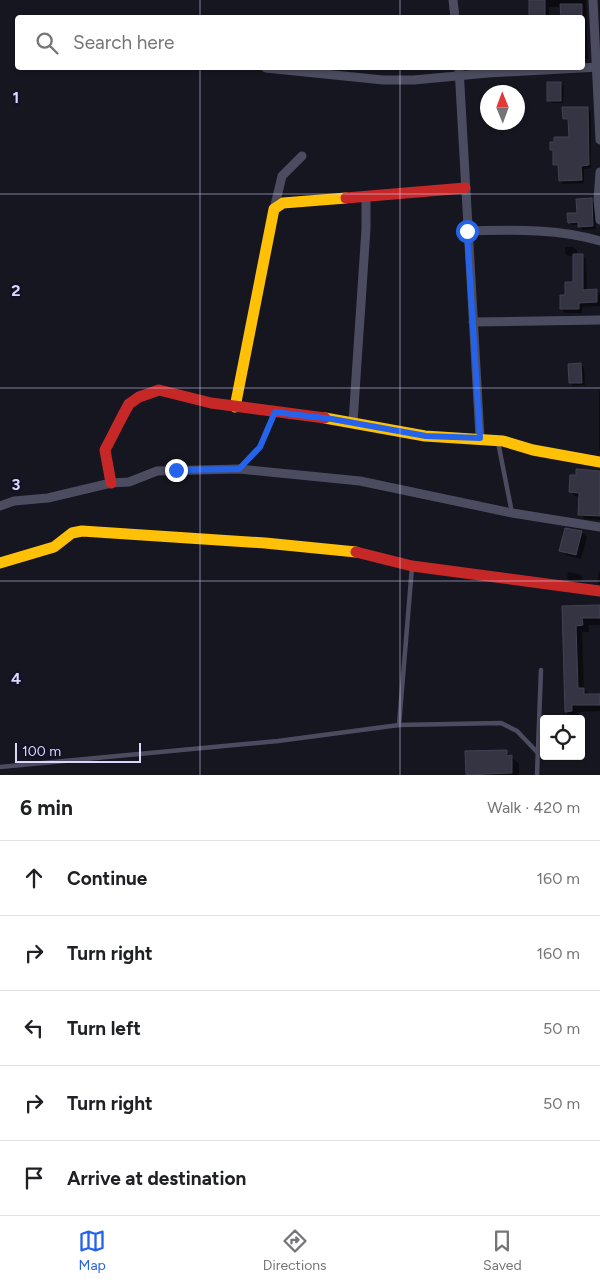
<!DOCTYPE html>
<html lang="en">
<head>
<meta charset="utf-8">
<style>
	:root { --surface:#fff; --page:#f6f6f6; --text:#202124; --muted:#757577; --line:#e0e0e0; --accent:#2563eb }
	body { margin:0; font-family:Figtree,sans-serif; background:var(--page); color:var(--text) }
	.controls { position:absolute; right:15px; bottom:15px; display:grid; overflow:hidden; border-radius:5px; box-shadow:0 1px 4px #0004 }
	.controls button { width:45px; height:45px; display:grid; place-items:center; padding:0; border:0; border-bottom:1px solid var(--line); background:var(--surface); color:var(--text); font:25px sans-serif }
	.compass { position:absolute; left:480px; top:85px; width:45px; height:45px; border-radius:50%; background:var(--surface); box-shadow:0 1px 4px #0004; rotate:359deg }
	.scale { position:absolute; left:15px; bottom:12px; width:126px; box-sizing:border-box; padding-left:5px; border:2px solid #dad8fc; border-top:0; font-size:14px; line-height:18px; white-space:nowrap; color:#dad8fc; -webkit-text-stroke:4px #131125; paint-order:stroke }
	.stop { position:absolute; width:15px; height:15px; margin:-11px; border:4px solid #2563eb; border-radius:50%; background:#fff }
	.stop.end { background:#2563eb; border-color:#fff; box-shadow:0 1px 5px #0008 }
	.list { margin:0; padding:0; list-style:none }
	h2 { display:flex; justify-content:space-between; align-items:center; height:65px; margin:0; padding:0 20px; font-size:21px }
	h2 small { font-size:16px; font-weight:400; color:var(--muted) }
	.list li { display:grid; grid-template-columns:32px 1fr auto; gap:15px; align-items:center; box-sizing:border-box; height:75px; padding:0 20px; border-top:1px solid var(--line) }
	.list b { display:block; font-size:19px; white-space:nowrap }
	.list em { font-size:16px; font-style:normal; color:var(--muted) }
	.icon { flex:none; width:28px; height:28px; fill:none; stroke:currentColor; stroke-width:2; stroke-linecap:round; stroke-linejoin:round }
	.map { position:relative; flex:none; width:600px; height:775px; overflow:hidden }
	.search { position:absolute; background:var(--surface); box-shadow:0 1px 4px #0004; left:15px; right:15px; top:15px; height:55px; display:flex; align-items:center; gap:12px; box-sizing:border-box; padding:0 18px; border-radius:5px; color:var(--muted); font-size:19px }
	.sheet { height:440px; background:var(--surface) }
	nav { display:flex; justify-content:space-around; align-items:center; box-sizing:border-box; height:70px; border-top:1px solid var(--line); background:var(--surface); font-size:14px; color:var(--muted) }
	nav a { display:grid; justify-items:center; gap:2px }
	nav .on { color:var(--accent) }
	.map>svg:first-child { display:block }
	.shadow { fill:#0007 }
	.building { fill:#353443; stroke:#434153 }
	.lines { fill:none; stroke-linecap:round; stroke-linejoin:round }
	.lane { stroke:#4c4c60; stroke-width:4.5 }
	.street { stroke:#4c4c60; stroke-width:9 }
	.slow { stroke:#ffc107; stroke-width:11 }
	.jam { stroke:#c62828; stroke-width:11 }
	.route { stroke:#2563eb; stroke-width:6 }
	.grid { fill:none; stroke:#dad8fc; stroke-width:1; stroke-opacity:0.55 }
	.grid-label { font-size:16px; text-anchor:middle; font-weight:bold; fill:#dad8fc; stroke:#131125; stroke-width:5; stroke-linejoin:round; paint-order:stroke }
</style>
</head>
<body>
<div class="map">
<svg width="600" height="775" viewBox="0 0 600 775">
	<rect width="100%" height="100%" fill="#161620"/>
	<g class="shadow">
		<polygon points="530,0 586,0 588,59 582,59 582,18 562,18 562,7 549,7 549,18 530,18"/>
		<polygon points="560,83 564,86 563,103 552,103 548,100"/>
		<polygon points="588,108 591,111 591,168 584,169 584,183 563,184 560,181 560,168 554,165 554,153 551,150 570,138 570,122 564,119"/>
		<polygon points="591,199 594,202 596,229 582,230 579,225 572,225 569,222"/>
		<polygon points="565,247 573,247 577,250 577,255 582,255 586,259 587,291 596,290 600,294 600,306 582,307 582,313 565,313 561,308 575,283 574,256 568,256 565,253"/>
		<polygon points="581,365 584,368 585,385 573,386 570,382"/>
		<polygon points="599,391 600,391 600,450 599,449"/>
		<polygon points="600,473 600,520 585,519 580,514 580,497 575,496 570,491"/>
		<polygon points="582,532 587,537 581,559 566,555 560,550"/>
		<polygon points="568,572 579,574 582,577 581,582 570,581 567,578"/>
		<polygon points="599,572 600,572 600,585 597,582"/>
		<polygon points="600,606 600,625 589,625 589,632 582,632 584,690 590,695 600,695 600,711 578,712 578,718 573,718 566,711 563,607"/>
		<polygon points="467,752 506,752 519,764 519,775 467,775"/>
	</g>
	<g class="building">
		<rect x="529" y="0" width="16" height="18"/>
		<polygon points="560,4 582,4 582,18 561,18"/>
		<rect x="547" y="82" width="14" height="19"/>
		<polygon points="562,107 588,107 589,165 581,166 582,180 559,181 558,165 553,165 553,150 550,150 550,142 554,142 554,137 569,137 568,119 563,119"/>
		<polygon points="592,198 593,226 578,227 578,222 568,223 567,213 577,213 576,199"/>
		<polygon points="573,254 583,254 583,290 597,289 597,302 579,303 579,309 560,309 560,295 565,295 565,282 573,282"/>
		<polygon points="581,363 582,383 569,383 568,364"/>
		<polygon points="576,469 600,471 600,516 578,515 579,493 569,492 570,475 576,475"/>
		<polygon points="565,528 582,531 576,555 559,551"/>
		<polygon points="600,605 600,618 582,618 583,625 576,626 578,688 584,688 584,694 600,694 600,705 572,705 572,711 565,712 562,606"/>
		<polygon points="507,750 507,756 512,755 512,773 466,775 465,751"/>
	</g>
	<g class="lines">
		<g class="lane">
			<polyline points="498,442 512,513"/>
			<polyline points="240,468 260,447 275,412"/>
			<polyline points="399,725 412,567"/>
			<polyline points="0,767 278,741 399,725 501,723 517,731 537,752"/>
			<polyline points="537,775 541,670"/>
		</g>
		<g class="street">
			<polyline points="453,0 455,18"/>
			<polyline points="593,0 600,140"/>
			<polyline points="266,68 383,80 414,80 488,73 598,67"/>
			<polyline points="459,68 480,438"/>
			<polyline points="600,172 598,200 600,220"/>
			<polyline points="274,209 282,176 302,156"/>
			<path d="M 467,231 C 511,230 557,228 600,241"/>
			<polyline points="473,322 600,320"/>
			<polyline points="353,422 366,229 366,196"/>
			<polyline points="0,506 14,501 48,498 111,483 129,482 157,471 239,469 360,481 512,513 600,527"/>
		</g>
		<g class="slow">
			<polyline points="235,407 274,209 283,203 346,198"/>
			<polyline points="325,418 425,436 503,441 533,450 600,462"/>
			<polyline points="0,563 54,547 72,533 82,531 265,543 356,552"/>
		</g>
		<g class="jam">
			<polyline points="346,198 465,188"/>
			<polyline points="111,483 105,450 123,415 129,404 139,397 159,390 211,403 325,418"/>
			<polyline points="356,552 412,566 600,591"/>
		</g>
	</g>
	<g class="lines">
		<polyline class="route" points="176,470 239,469 260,447 275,412 332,419 426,436 480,438 467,231"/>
	</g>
	<path class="grid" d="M 200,0 L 200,18M 400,0 L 400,18M 200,68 L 200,775M 400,68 L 400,775M 0,194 L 600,194M 0,388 L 600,388M 0,581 L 600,581"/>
	<g class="grid-label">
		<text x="16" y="103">1</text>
		<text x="16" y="296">2</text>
		<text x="16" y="490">3</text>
		<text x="16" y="684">4</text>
	</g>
</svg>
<div class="controls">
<button><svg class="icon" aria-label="locate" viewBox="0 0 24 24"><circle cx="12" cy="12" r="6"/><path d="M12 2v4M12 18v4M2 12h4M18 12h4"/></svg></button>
</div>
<svg class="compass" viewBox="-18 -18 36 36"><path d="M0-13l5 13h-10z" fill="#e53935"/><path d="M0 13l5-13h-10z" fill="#757577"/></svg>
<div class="scale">100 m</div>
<div class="stop" style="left:467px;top:231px"></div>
<div class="stop end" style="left:176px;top:470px"></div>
<div class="search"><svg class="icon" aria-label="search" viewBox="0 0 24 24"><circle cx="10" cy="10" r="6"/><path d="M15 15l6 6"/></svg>Search here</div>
</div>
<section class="sheet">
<h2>6 min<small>Walk · 420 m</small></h2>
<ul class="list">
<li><svg class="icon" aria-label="ahead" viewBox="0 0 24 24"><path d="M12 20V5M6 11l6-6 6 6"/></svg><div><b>Continue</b></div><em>160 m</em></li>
<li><svg class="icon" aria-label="right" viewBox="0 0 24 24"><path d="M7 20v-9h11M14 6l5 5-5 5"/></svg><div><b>Turn right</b></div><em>160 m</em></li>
<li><svg class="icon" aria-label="left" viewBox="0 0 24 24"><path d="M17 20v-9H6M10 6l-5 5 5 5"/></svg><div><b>Turn left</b></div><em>50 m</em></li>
<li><svg class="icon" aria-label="right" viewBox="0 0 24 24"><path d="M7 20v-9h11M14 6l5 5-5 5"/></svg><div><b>Turn right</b></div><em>50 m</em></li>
<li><svg class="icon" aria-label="arrive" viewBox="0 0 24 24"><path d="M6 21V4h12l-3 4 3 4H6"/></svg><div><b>Arrive at destination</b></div></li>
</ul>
</section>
<nav>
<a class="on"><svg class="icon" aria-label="map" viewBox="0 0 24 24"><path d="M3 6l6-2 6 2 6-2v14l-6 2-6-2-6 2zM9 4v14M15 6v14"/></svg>Map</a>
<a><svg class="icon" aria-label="directions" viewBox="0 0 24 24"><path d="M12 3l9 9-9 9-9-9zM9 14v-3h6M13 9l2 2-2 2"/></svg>Directions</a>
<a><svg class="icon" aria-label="saved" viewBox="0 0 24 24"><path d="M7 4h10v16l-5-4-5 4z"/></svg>Saved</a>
</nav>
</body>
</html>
